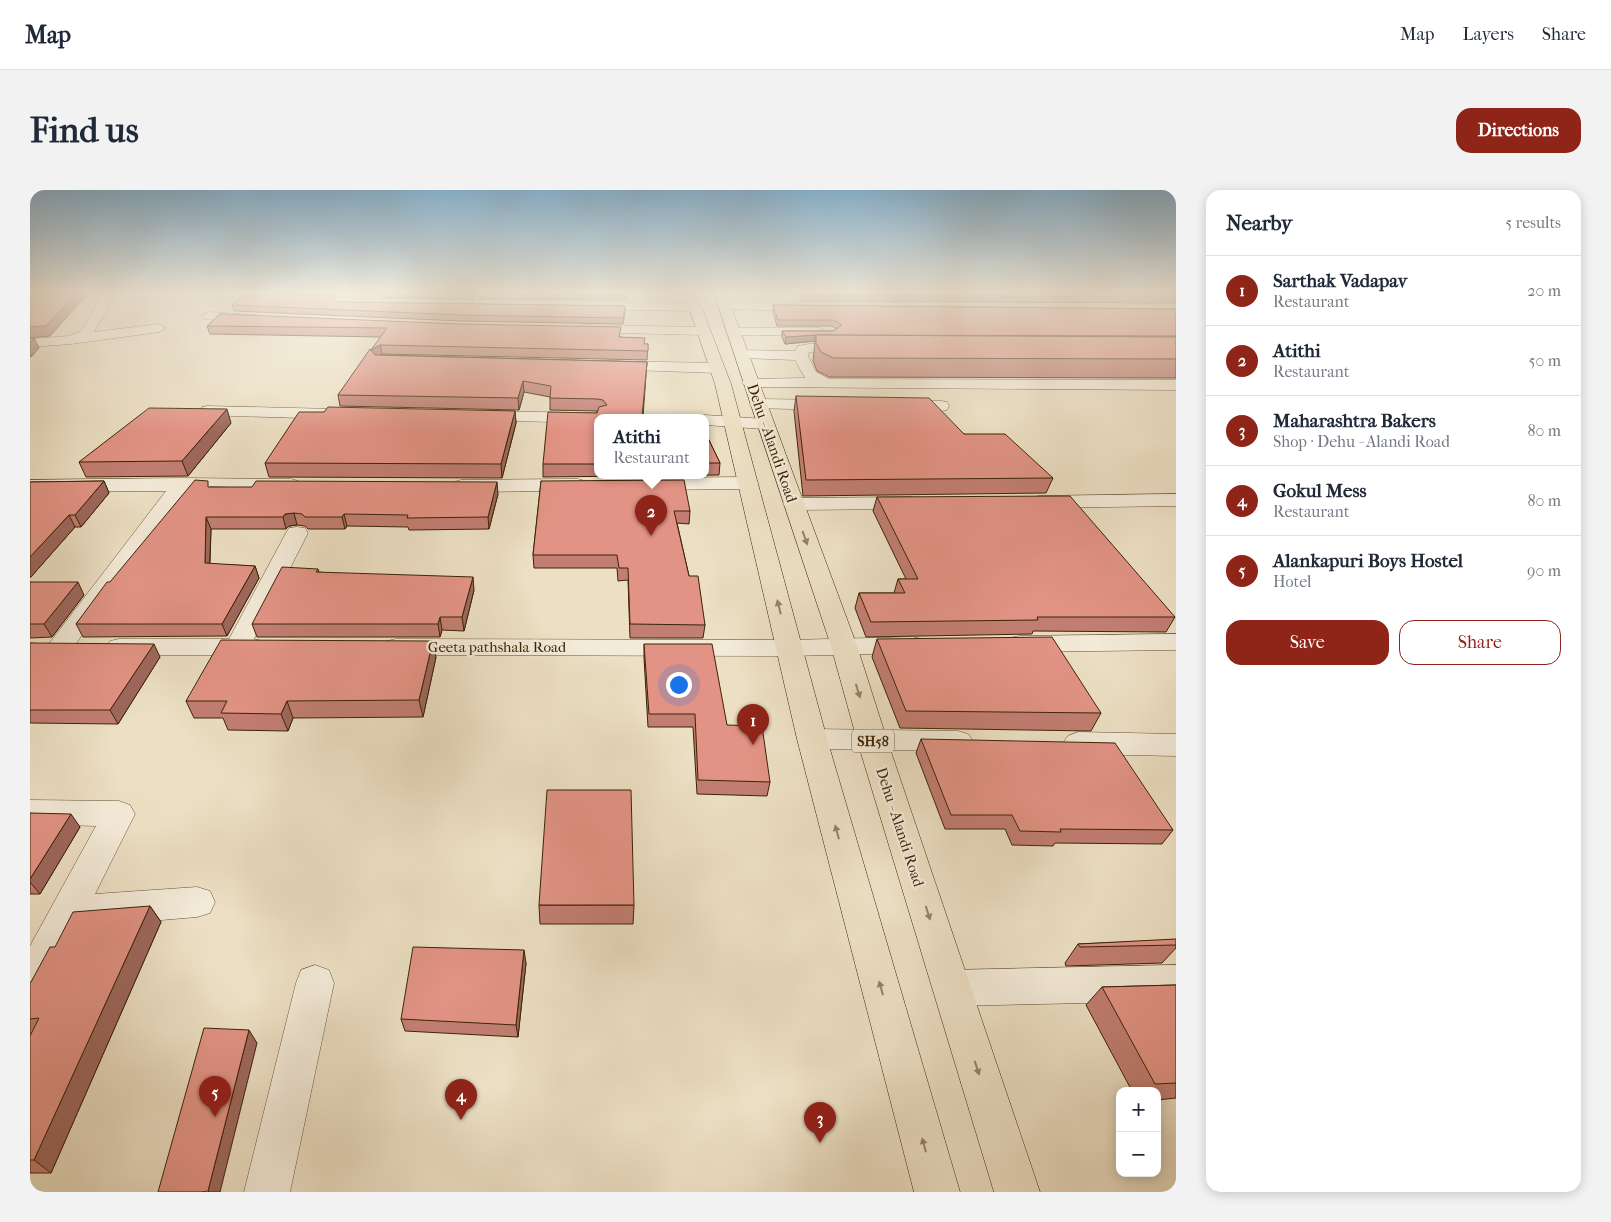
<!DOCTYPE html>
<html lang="en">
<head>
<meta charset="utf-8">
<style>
	:root { --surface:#fff; --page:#f2f2f3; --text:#1f2937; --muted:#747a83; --line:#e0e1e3; --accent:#8f2418 }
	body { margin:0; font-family:"IM FELL French Canon",serif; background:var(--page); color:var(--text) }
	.controls { position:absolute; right:15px; bottom:15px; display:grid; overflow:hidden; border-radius:10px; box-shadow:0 2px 12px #0003 }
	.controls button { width:45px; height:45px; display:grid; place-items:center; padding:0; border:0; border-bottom:1px solid var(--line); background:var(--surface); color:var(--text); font:25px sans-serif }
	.you { position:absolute; left:648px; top:494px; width:18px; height:18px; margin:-12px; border:4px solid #fff; border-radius:50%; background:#1a73e8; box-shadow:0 0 0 8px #1a73e833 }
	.badge { display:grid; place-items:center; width:32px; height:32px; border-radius:50%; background:var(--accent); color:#fff; font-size:16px; font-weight:700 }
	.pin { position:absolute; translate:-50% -41px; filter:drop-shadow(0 1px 2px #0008) }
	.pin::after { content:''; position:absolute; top:26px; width:18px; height:15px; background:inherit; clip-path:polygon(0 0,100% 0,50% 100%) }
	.popup { position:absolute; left:564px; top:224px; width:115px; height:65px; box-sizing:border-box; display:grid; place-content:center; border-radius:10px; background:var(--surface); filter:drop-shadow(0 1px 4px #0005); font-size:16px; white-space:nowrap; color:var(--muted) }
	.popup b { font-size:19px; color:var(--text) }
	.popup::after { content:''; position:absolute; left:50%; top:100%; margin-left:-10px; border:10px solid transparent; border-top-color:var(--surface) }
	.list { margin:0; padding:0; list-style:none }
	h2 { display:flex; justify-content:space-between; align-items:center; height:65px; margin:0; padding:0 20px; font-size:21px }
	h2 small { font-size:16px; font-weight:400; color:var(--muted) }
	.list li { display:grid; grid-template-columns:32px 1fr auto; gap:15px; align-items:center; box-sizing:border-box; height:70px; padding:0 20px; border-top:1px solid var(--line) }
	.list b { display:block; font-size:19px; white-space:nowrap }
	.list p { margin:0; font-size:16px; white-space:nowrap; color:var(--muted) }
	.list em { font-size:16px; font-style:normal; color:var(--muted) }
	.actions { display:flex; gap:10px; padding:15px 20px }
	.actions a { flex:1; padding:11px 0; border:1px solid var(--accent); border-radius:15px; text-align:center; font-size:18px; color:var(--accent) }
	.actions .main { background:var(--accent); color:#fff }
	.map { position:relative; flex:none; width:1146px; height:1002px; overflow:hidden; border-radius:15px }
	header { display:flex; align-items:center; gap:30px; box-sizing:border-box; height:70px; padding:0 25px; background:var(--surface); border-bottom:1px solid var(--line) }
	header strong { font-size:24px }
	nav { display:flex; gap:28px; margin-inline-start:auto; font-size:18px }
	.intro { display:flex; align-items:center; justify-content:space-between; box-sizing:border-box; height:120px; padding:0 30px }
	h1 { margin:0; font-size:35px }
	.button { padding:12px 22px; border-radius:15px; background:var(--accent); color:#fff; font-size:18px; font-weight:700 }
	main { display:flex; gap:30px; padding:0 30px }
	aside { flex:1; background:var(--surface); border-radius:15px; box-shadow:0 2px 12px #0003 }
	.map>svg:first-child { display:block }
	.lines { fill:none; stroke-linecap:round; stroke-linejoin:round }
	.minor-casing { stroke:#675334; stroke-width:1 }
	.major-casing { stroke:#3b2404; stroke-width:1 }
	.minor { fill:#f3ead8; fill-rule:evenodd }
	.major { fill:#ecdfc3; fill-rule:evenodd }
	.wall { fill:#c27e72; stroke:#3b2404 }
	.shaded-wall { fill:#9e675d; stroke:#3b2404 }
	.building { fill:#e29385; stroke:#3b2404 }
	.oneway { fill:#948264 }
	.labels { text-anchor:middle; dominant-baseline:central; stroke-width:4.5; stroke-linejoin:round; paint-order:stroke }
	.shield { fill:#f3ead8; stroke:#725f44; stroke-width:1 }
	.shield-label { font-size:14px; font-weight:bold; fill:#3b2404 }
	.street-label { font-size:15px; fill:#3b2404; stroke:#f3ead8 }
</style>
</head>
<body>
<header>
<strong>Map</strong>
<nav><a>Map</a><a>Layers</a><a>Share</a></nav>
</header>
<div class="intro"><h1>Find us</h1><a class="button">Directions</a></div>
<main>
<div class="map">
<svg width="1146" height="1002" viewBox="0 0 1146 1002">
	<rect width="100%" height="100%" fill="#ecdfc3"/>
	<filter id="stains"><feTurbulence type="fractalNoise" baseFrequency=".004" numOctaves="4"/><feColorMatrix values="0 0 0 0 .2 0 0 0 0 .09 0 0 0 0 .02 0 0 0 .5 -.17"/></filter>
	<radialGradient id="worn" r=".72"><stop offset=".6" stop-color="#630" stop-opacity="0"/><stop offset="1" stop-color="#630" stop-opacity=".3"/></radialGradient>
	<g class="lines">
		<defs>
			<g id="minor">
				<polygon points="74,103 86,103 64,142 129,134 136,138 129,142 41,154 0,157 0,149 39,146 51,141"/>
				<polygon points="556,112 665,113 672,117 665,121 551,119 549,116 551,113"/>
				<polygon points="694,112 780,113 787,117 780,121 689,119 687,116"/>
				<polygon points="179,122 225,125 232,129 225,133 174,129 172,126"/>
				<polygon points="553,135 674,137 681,141 674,145 548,142 546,139"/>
				<polygon points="703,138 790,138 797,142 790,146 698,145 696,142"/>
				<polygon points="822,153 827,154 829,157 827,160 779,162 778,166 786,182 799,189 1146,190 1146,200 720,197 714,195 712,192 714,189 775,188 765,170 711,168 706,167 704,164 706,161 711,160 765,161 768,156 779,154"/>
				<polygon points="579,171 687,173 692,175 695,178 692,181 687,183 574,179 571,176 574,173"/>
				<polygon points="728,209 801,210 807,211 809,215 807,219 801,220 722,218 720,214 722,210"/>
				<polygon points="869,211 911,211 917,212 919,216 917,220 911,221 863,220 861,216 863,212"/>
				<polygon points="178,216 304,219 310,220 313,224 310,228 304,229 172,225 170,221 172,217"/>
				<polygon points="447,221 567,223 573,224 575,227 567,227 567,233 441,230 438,226 441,222"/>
				<polygon points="675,225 735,229 741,230 744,234 741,238 735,239 675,235 675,227 668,227"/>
				<polygon points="718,287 725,289 728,293 725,297 718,299 619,300 612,298 609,294 612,290 619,288"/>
				<polygon points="152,288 261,289 268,291 271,295 268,299 261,301 157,301 39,463 30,465 21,463 17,457 21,451 136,301 0,302 0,290"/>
				<polygon points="548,289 555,291 558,295 555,299 548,301 431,302 424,300 421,296 424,292 431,290"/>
				<polygon points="1146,304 1146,316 1008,318 1001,316 998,312 1001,308 1008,306"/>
				<polygon points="882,307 889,309 892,313 889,317 882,319 763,320 756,318 753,314 756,310 763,308"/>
				<polygon points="267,337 275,338 278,343 224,449 232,451 236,457 232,463 223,465 89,465 80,463 76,457 80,451 89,449 199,449 256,343 259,338"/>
				<polygon points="1146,444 1146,460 989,462 980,460 976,454 980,448 989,446"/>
				<polygon points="883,447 892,449 896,455 892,461 883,463 759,466 366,465 357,463 353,457 357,451 366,449 759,450"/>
				<polygon points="782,539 928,541 938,544 943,551 938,558 928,561 782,559 772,556 767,549 772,542"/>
				<polygon points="1048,542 1146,544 1146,566 1048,564 1038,560 1033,553 1038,546"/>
				<polygon points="0,610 89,611 100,615 105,624 65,704 167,697 180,701 185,712 180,723 167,727 49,737 14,807 0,812 0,756 66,636 0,634"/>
				<polygon points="285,775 299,780 304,793 260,1002 214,1002 266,793 271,780"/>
				<polygon points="1146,775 1146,811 922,816 908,811 903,798 908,785 922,780"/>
			</g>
			<g id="major">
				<polygon points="654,103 666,103 701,194 797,549 930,1002 884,1002 767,549 685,194"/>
				<polygon points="684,103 696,103 827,456 857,550 1010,1002 964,1002 827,550 801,456"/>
			</g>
		</defs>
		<use href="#minor" class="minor-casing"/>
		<use href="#major" class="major-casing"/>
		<use href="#minor" class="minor"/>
		<use href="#major" class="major"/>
	</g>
	<g class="wall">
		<polygon points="352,103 444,104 444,109 353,108"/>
		<polygon points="449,103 598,103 596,110 450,109"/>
		<polygon points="767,103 1146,103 1146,113 772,111"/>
		<polygon points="306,112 595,116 595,122 593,134 430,131 204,121 202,115"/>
		<polygon points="743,115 1146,119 1146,188 799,187 787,181 783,171 785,151 755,154 752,147 752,141 803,141 807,139 802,136 747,136 743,121"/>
		<polygon points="190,124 591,147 615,154 618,154 617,170 352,164 351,165 617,172 616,183 567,227 567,285 675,285 675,242 690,273 689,285 513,287 513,274 567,223 567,221 520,220 520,207 494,202 489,220 310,216 308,205 351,147 180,144 177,136"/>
		<polygon points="766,206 934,244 1023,288 1016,303 773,306 764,221"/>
		<polygon points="485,221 486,233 472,288 239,287 235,273 294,222"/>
		<polygon points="201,233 158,286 56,287 49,272"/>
		<polygon points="74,291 79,303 51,337 45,337 0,388 0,292"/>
		<polygon points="511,291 660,321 659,334 647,333 659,386 675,435 673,448 600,448 598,390 588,391 587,378 504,378 503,365"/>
		<polygon points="180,297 468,304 459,339 379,340 378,337 317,336 315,339 278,339 275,336 267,335 259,336 256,339 181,339 180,374 225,376 229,388 197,446 53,447 46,434 80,392"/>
		<polygon points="847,307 1145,427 1136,442 1003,441 1002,444 836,447 825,418 829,403 864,403 868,389 876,389 843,321"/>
		<polygon points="288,379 289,382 444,400 434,441 412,440 410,447 227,447 222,434"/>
		<polygon points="0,392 54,405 22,447 0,448"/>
		<polygon points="847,449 1071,523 1061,541 870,538 842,467"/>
		<polygon points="0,453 130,467 88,534 0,533"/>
		<polygon points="614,454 697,535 740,592 737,606 667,604 663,537 618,537 614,468"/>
		<polygon points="406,467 393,527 263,528 258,541 198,540 193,528 164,528 156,511"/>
		<polygon points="891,549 1143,640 1132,654 1025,653 1023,656 982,655 975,639 915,639 886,563"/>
		<polygon points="0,623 50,637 10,704 0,704"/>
		<polygon points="509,715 604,715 603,734 510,734"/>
		<polygon points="120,716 131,732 21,983 0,983 0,793 1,792 25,757"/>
		<polygon points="1146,750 1146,758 1132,773 1036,776 1035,773 1048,754"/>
		<polygon points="496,773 488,847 375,841 371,829"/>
		<polygon points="1146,795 1146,908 1127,910 1127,901 1102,901 1056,815 1072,797"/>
	</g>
	<g class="shaded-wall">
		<polygon points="47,103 58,103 20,146 0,148 0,137"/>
		<polygon points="786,145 785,151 755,154 756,147"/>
		<polygon points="4,148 9,158 1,167 0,164 0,153"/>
		<polygon points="350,155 352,164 343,169 341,160"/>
		<polygon points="617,172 613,227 612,227"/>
		<polygon points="493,191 494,202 489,220 488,208"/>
		<polygon points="197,219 201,233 158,286 152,271"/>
		<polygon points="485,221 486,233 472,288 471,274"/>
		<polygon points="74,291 79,303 51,337 45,325"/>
		<polygon points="467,292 468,304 459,339 458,327"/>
		<polygon points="264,323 267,335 259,336 256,339 253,327 255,324"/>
		<polygon points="314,324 317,336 315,339 312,327"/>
		<polygon points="39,325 45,337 0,388 0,367"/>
		<polygon points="176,327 181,339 179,386 175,373"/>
		<polygon points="225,376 229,388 197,446 192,434"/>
		<polygon points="443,387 444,400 434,441 432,427"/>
		<polygon points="48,392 54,405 22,447 14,434"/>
		<polygon points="410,427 412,440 410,447 408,434"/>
		<polygon points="403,451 406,467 393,527 389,510"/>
		<polygon points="124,454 130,467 88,534 80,520"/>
		<polygon points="257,511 263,528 258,541 251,524"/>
		<polygon points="41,624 50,637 10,704 0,692 0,689"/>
		<polygon points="120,716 131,732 21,983 4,970"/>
		<polygon points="494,760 496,773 488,847 486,835"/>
		<polygon points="219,840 227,853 190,1002 179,1002 178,1001"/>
	</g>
	<g class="building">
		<polygon points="6,103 47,103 16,136 0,137 0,108"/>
		<polygon points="242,103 304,106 306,112 595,116 593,128 429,125 202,115 213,105 240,105"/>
		<polygon points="372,103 424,103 444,104"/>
		<polygon points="478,103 597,103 597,105"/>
		<polygon points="772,103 1146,103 1146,107 773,105"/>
		<polygon points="743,115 1146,119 1146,146 786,145 756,147 752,141 803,141 812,135 803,130 748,130"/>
		<polygon points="190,124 429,134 591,137 589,147 615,148 614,154 618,154 618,161 350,155 341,160 357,138 177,136"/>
		<polygon points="786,145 1146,147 1146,169 803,168 791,162 786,153"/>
		<polygon points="0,148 4,148 0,153"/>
		<polygon points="340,159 345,165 617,172 612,227 663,227 567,227 567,274 513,274 518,222 567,223 569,217 577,215 573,210 567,209 520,208 521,196 493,191 488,208 308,205"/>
		<polygon points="766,206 899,208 934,244 975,244 1023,288 776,290"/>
		<polygon points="298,217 485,221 471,274 235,273 269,222 294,222"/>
		<polygon points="119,218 197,219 152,271 49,272"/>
		<polygon points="675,242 690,273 675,273"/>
		<polygon points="165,290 178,291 178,297 222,297 226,291 467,292 458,327 377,328 378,325 314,324 312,327 275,327 272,324 264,323 255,324 253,327 176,327 175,373 225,376 192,434 46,434 77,392 80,392"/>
		<polygon points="654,290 660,321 644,321 659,386 668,386 675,435 600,434 598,378 589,378 587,365 503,365 511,291"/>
		<polygon points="74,291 45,325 39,325 0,367 0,292"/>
		<polygon points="1040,306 1145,427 1007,427 1008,430 841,432 829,403 875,403 868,389 888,389 847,307"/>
		<polygon points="252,377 288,379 286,382 443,387 432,427 410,427 408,434 222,434"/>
		<polygon points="0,392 48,392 14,434 0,434"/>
		<polygon points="1022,447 1071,523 876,521 847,449"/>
		<polygon points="191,450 403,451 389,510 257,511 251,524 191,523 197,511 156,511"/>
		<polygon points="0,453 124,454 80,520 0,520"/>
		<polygon points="614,454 682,454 697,535 732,536 740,592 668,590 665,524 619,524"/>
		<polygon points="891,549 1085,553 1143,640 1030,639 1031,642 990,641 982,625 921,625"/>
		<polygon points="517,600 601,600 604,715 509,715"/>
		<polygon points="0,623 41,624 0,689"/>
		<polygon points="120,716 4,970 0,970 0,846 9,828 0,829 0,793 1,792 20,757 25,757 43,722"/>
		<polygon points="1146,749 1146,755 1050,757 1048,754"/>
		<polygon points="383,757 494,760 486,835 371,829"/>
		<polygon points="1146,795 1146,893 1125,894 1072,797"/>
		<polygon points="174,838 219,840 178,1001 171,1002 128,1002"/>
	</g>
	<defs><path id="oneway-solid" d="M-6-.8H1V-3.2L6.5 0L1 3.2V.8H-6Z" transform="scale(1.25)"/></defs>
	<g class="oneway">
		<use href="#oneway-solid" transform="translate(775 348) rotate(70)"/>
		<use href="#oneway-solid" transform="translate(749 417) rotate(-104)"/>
		<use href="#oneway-solid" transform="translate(828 501) rotate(73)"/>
		<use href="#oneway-solid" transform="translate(807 642) rotate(-105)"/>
		<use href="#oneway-solid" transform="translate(898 723) rotate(72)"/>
		<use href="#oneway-solid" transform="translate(851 798) rotate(-105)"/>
		<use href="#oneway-solid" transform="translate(947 878) rotate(72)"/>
		<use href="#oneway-solid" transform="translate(894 955) rotate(-105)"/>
	</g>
	<linearGradient id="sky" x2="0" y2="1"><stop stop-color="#89b7d6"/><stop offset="0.42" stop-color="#f6f1e4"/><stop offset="1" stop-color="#f6f1e4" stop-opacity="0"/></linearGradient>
	<rect width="1146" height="243" fill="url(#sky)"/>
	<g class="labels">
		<rect class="shield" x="822" y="539.5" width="42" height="23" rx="4"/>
		<g class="shield-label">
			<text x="843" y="551">SH58</text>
		</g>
		<g class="street-label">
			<text transform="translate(742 253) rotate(71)">Dehu - Alandi Road</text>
			<text x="467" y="457">Geeta pathshala Road</text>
			<text transform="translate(870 637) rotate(72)">Dehu - Alandi Road</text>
		</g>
	</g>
	<rect width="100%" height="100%" filter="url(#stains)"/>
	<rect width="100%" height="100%" fill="url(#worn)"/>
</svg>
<div class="controls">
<button>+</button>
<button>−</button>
</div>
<div class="you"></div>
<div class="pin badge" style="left:723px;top:555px">1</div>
<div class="pin badge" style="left:621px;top:346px">2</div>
<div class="popup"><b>Atithi</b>Restaurant</div>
<div class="pin badge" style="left:790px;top:953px">3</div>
<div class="pin badge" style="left:431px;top:930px">4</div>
<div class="pin badge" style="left:185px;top:927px">5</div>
</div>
<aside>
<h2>Nearby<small>5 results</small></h2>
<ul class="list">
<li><span class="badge">1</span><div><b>Sarthak Vadapav</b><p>Restaurant</p></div><em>20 m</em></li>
<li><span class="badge">2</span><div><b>Atithi</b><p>Restaurant</p></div><em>50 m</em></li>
<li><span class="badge">3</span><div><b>Maharashtra Bakers</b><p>Shop · Dehu - Alandi Road</p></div><em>80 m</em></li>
<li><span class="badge">4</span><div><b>Gokul Mess</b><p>Restaurant</p></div><em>80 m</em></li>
<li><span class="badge">5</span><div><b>Alankapuri Boys Hostel</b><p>Hotel</p></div><em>90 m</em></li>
</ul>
<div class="actions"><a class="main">Save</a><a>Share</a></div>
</aside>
</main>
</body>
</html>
